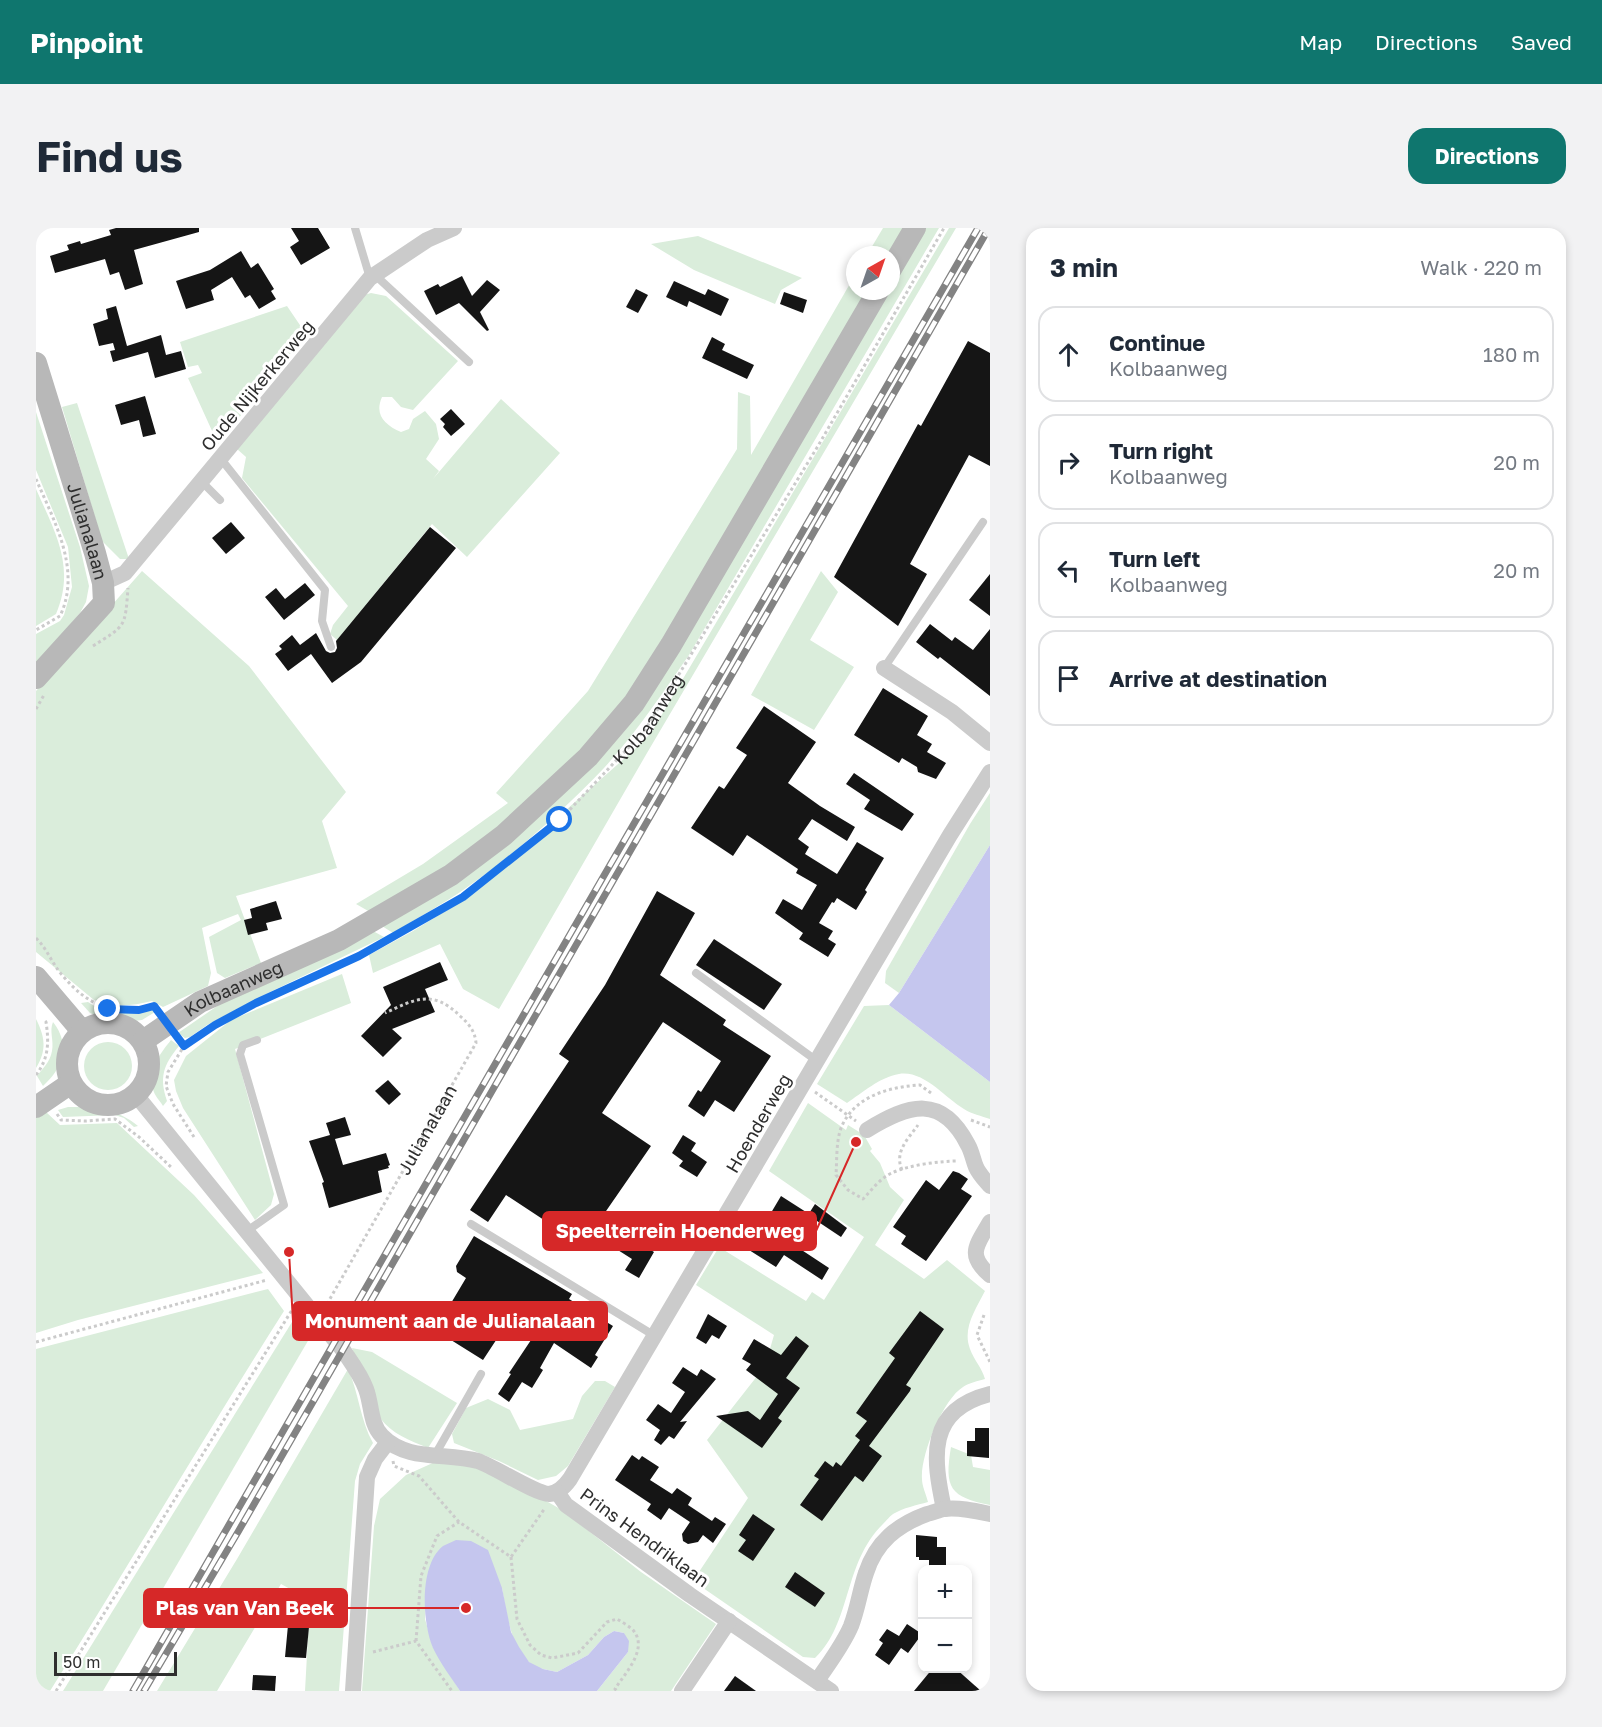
<!DOCTYPE html>
<html lang="en">
<head>
<meta charset="utf-8">
<style>
	:root { --surface:#fff; --page:#f2f2f3; --text:#1f2937; --muted:#747a83; --line:#e0e1e3; --accent:#0f766e }
	body { margin:0; font-family:"Golos Text",sans-serif; background:var(--page); color:var(--text) }
	.controls { position:absolute; right:18px; bottom:18px; display:grid; overflow:hidden; border-radius:12px; box-shadow:0 3px 9px #0003 }
	.controls button { width:54px; height:54px; display:grid; place-items:center; padding:0; border:0; border-bottom:2px solid var(--line); background:var(--surface); color:var(--text); font:30px sans-serif }
	.compass { position:absolute; left:810px; top:18px; width:54px; height:54px; border-radius:50%; background:var(--surface); box-shadow:0 3px 9px #0003; rotate:40deg }
	.scale { position:absolute; left:18px; bottom:15px; width:123px; box-sizing:border-box; padding-left:6px; border:3px solid #2e2e2e; border-top:0; font-size:16px; line-height:21px; white-space:nowrap; color:#2e2e2e; -webkit-text-stroke:4px #fff; paint-order:stroke }
	.stop { position:absolute; width:18px; height:18px; margin:-14px; border:4px solid #1a73e8; border-radius:50%; background:#fff }
	.stop.end { background:#1a73e8; border-color:#fff; box-shadow:0 2px 6px #0008 }
	.list { margin:0; padding:0; list-style:none }
	h2 { display:flex; justify-content:space-between; align-items:center; height:78px; margin:0; padding:0 24px; font-size:26px }
	h2 small { font-size:20px; font-weight:400; color:var(--muted) }
	.list li { display:grid; grid-template-columns:39px 1fr auto; gap:18px; align-items:center; box-sizing:border-box; height:96px; margin:0 12px 12px; padding:0 12px; border:2px solid var(--line); border-radius:18px }
	.list b { display:block; font-size:22px; white-space:nowrap }
	.list p { margin:0; font-size:20px; white-space:nowrap; color:var(--muted) }
	.list em { font-size:20px; font-style:normal; color:var(--muted) }
	.icon { flex:none; width:33px; height:33px; fill:none; stroke:currentColor; stroke-width:2; stroke-linecap:round; stroke-linejoin:round }
	.map { position:relative; flex:none; width:954px; height:1463px; overflow:hidden; border-radius:18px }
	header { display:flex; align-items:center; gap:36px; box-sizing:border-box; height:84px; padding:0 30px; background:var(--accent); color:#fff }
	header strong { font-size:28px }
	nav { display:flex; gap:33px; margin-inline-start:auto; font-size:21px }
	.intro { display:flex; align-items:center; justify-content:space-between; box-sizing:border-box; height:144px; padding:0 36px }
	h1 { margin:0; font-size:42px }
	.button { padding:15px 27px; border-radius:18px; background:var(--accent); color:#fff; font-size:21px; font-weight:700 }
	main { display:flex; gap:36px; padding:0 36px }
	aside { flex:1; background:var(--surface); border-radius:18px; box-shadow:0 3px 9px #0003 }
	.map>svg:first-child { display:block }
	.green { fill:#daeddb }
	.water { fill:#c5c6ee }
	.building { fill:#151515 }
	.lines { fill:none; stroke-linecap:round; stroke-linejoin:round }
	.path { stroke:#cbcbcb; stroke-width:3; stroke-dasharray:3 3; stroke-linecap:butt }
	.lane { stroke:#cbcbcb; stroke-width:8 }
	.street { stroke:#cbcbcb; stroke-width:16 }
	.secondary { stroke:#b8b8b8; stroke-width:22 }
	.rail-casing { stroke:#838383; stroke-width:7 }
	.rail { stroke:#fff; stroke-width:4.5; stroke-dasharray:14; stroke-linecap:butt }
	.route { stroke:#1a73e8; stroke-width:8 }
	.labels { text-anchor:middle; dominant-baseline:central; stroke-width:6; stroke-linejoin:round; paint-order:stroke }
	.street-label { font-size:18px; fill:#2e2e2e; stroke:#fff }
	.leader { fill:none; stroke:#d62828; stroke-width:2 }
	.callout-dot { fill:#d62828; stroke:#fff; stroke-width:2 }
	.callout { fill:#d62828; stroke:#d62828; stroke-width:2 }
	.callout-label { font-size:20px; text-anchor:middle; font-weight:bold; fill:#fff }
</style>
</head>
<body>
<header>
<strong>Pinpoint</strong>
<nav><a>Map</a><a>Directions</a><a>Saved</a></nav>
</header>
<div class="intro"><h1>Find us</h1><a class="button">Directions</a></div>
<main>
<div class="map">
<svg width="954" height="1463" viewBox="0 0 954 1463">
	<rect width="100%" height="100%" fill="#fff"/>
	<g class="green">
		<polygon points="847,0 868,0 852,27 831,27"/>
		<path d="M 889,0 L 903,0 L 653,427 C 626,466 600,505 568,540 C 526,584 480,625 430,660 C 407,676 381,690 357,705 L 346,698 L 557,534 L 852,63 L 855,63 L 855,58 Z"/>
		<polygon points="913,0 920,0 611,525 463,781 427,761 404,716 337,745 333,727 377,703 429,671 598,522 615,505"/>
		<polygon points="662,8 766,50 745,62 739,76 658,42 615,16"/>
		<polygon points="819,47 819,63 831,63 653,369 591,467 547,520 479,586 399,646 334,684 320,676 387,636 472,575 460,565 552,463 701,221 702,164 714,168 715,227"/>
		<path d="M 335,65 L 350,68 L 422,133 L 377,182 L 365,179 L 356,169 L 346,169 C 338,187 349,197 365,204 L 373,201 L 377,191 L 389,183 L 400,196 L 403,211 L 390,231 L 403,243 L 397,251 L 465,171 L 524,225 L 431,329 L 396,296 L 301,412 L 294,406 L 297,397 L 312,378 L 206,250 L 210,229 L 201,221 L 328,67 Z"/>
		<polygon points="251,78 270,106 182,216 152,150 166,145 162,137 152,139 144,114"/>
		<polygon points="41,175 93,331 84,331 66,313 26,179"/>
		<polygon points="0,184 44,319 53,358 50,374 44,385 0,437 0,406 24,393 28,387 36,359 32,319 0,242"/>
		<path d="M 0,261 C 19,304 40,339 20,386 L 0,398 Z"/>
		<path d="M 106,343 L 213,438 L 310,564 L 286,593 L 301,640 L 200,668 L 225,735 L 189,750 L 181,745 L 173,709 L 205,692 L 202,686 L 166,700 L 175,745 L 172,758 L 127,779 L 116,773 C 95,778 79,780 58,772 L 0,724 L 0,463 Z"/>
		<polygon points="785,343 802,364 774,412 818,439 778,502 715,467"/>
		<polygon points="954,565 954,617 863,765 849,755 850,743 934,596"/>
		<polygon points="337,703 348,709 232,765 171,797 154,809 149,810 142,805 190,772"/>
		<polygon points="306,746 315,775 199,821 238,966 235,977 219,992 147,880 140,863 138,852 150,828 195,792"/>
		<path d="M 52,774 C 70,787 95,786 116,782 L 119,784 L 106,792 L 97,793 L 64,789 L 54,785 L 45,775 Z"/>
		<path d="M 853,777 L 954,854 L 954,891 C 946,888 935,886 928,881 C 909,870 888,842 863,846 C 844,849 826,865 811,875 L 781,856 L 828,778 Z"/>
		<path d="M 0,791 C 9,809 11,822 0,840 Z"/>
		<path d="M 17,794 C 35,817 27,840 7,858 L 1,848 C 7,840 14,834 16,823 C 18,812 13,803 17,794 Z"/>
		<path d="M 135,812 L 143,818 C 127,837 123,850 131,873 L 127,878 C 124,873 118,867 117,861 C 111,842 124,826 135,812 Z"/>
		<circle cx="72" cy="838" r="24"/>
		<path d="M 772,875 L 810,902 L 812,897 L 828,907 L 836,921 L 834,923 L 844,935 L 854,959 L 868,972 L 839,1017 L 888,1051 L 911,1032 L 949,1063 C 940,1081 926,1100 934,1121 C 938,1132 946,1140 949,1151 C 942,1153 933,1155 927,1159 C 907,1171 884,1228 886,1251 C 886,1258 890,1266 892,1274 C 881,1277 867,1280 857,1286 C 854,1288 850,1293 847,1296 C 807,1335 816,1395 779,1430 L 767,1429 L 657,1353 L 712,1270 L 671,1212 L 729,1138 L 738,1107 L 660,1057 L 683,1019 L 770,1073 L 776,1064 L 788,1072 L 828,1009 L 733,943 Z"/>
		<path d="M 32,879 C 58,879 82,881 102,898 L 98,899 L 88,890 L 79,887 L 27,889 L 22,882 Z"/>
		<polygon points="10,884 24,897 81,895 158,967 227,1045 42,1092 0,1105 0,890"/>
		<path d="M 232,1061 L 248,1083 C 168,1209 93,1337 14,1463 L 0,1463 L 0,1121 Z"/>
		<polygon points="269,1088 276,1106 67,1463 27,1463 256,1094"/>
		<path d="M 316,1120 L 336,1124 L 421,1175 L 392,1220 C 373,1212 356,1206 344,1190 Z"/>
		<path d="M 312,1141 C 323,1165 324,1192 337,1215 L 324,1236 L 319,1253 L 303,1463 L 269,1463 L 274,1372 L 245,1356 L 181,1463 L 121,1463 L 201,1331 Z"/>
		<polygon points="559,1153 569,1153 579,1159 532,1238 520,1248 502,1252 463,1233 418,1215 416,1206 430,1180 452,1171 474,1182 484,1202 537,1191 546,1168"/>
		<path d="M 915,1219 L 935,1227 L 937,1239 L 954,1242 L 954,1277 C 914,1269 908,1260 915,1219 Z"/>
		<path d="M 399,1234 L 454,1241 L 526,1282 L 605,1344 L 680,1396 L 635,1463 L 561,1463 L 592,1424 L 588,1405 L 578,1403 L 568,1409 L 552,1427 L 521,1444 C 512,1442 502,1441 494,1435 C 475,1421 470,1382 466,1360 L 392,1344 L 389,1391 L 397,1419 L 424,1463 L 326,1463 L 338,1298 L 344,1271 L 370,1247 Z"/>
	</g>
	<g class="water">
		<polygon points="954,617 954,854 853,777 863,765"/>
		<path d="M 420,1312 L 435,1313 L 452,1322 L 466,1360 L 475,1404 L 483,1419 L 493,1434 L 507,1441 L 521,1444 L 552,1427 L 568,1409 L 578,1403 L 588,1405 L 593,1413 L 592,1424 L 561,1463 L 424,1463 C 415,1449 404,1435 397,1420 C 386,1394 383,1337 407,1318 C 411,1316 416,1314 420,1312 Z"/>
	</g>
	<g class="building">
		<polygon points="80,0 163,0 163,4 98,22 107,56 89,62 83,44 74,47 69,31 19,45 14,28 33,22 31,17 44,13 45,16 75,7 73,2"/>
		<polygon points="255,0 282,0 294,20 265,37 254,19 263,13"/>
		<polygon points="205,23 215,40 222,35 238,61 235,63 240,71 223,81 214,67 209,70 196,49 175,62 178,72 150,81 140,53 174,42"/>
		<polygon points="426,48 436,68 451,52 464,62 444,84 453,102 451,103 423,75 400,87 388,63 402,56 404,59"/>
		<polygon points="638,53 669,67 672,61 693,71 685,88 653,73 651,79 630,69"/>
		<polygon points="600,61 612,67 602,85 590,79"/>
		<polygon points="748,64 771,72 767,85 744,76"/>
		<polygon points="80,78 91,118 125,107 130,127 145,123 150,141 119,150 112,124 77,134 74,123 79,122 77,115 63,118 57,96 72,91 70,81"/>
		<polygon points="676,109 689,116 686,122 718,137 711,151 666,130"/>
		<polygon points="932,113 954,125 954,238 933,227 874,336 891,346 862,398 798,349 882,196 885,198"/>
		<polygon points="109,168 120,206 107,209 103,192 85,197 79,177"/>
		<polygon points="415,181 429,196 415,208 407,199 409,196 404,191"/>
		<polygon points="195,294 209,310 190,326 176,310"/>
		<polygon points="394,299 420,320 325,434 296,455 275,426 252,443 239,426 246,421 243,418 256,407 264,417 280,405 290,423 294,425 299,424 301,420 300,413"/>
		<polygon points="954,346 954,388 933,372"/>
		<polygon points="269,355 279,367 248,392 229,369 240,360 249,371"/>
		<polygon points="894,396 916,413 919,409 937,422 954,401 954,468 904,429 902,431 880,414"/>
		<polygon points="847,460 892,488 881,507 896,516 891,524 910,535 900,551 882,544 881,539 866,530 863,535 818,507"/>
		<polygon points="728,478 780,514 752,555 784,578 819,599 811,613 776,591 762,611 773,619 769,626 801,646 821,614 848,630 829,662 831,664 820,682 801,670 798,675 796,674 783,695 797,703 792,711 800,716 792,729 763,711 767,705 739,685 747,671 766,682 781,657 760,645 762,641 711,607 697,628 655,600 683,558 688,561 711,527 700,520"/>
		<polygon points="818,545 878,586 866,603 828,581 834,572 810,556"/>
		<polygon points="621,663 659,685 624,747 690,792 687,797 735,828 698,884 679,872 668,889 652,878 662,862 665,864 685,833 627,794 566,885 615,918 568,986 584,996 581,1002 618,1024 603,1050 589,1042 596,1031 563,1010 555,1023 470,967 452,994 434,982 533,833 523,826 569,757"/>
		<polygon points="240,673 246,691 230,695 232,702 212,707 208,692 216,690 214,681"/>
		<polygon points="678,711 746,756 728,782 660,737"/>
		<polygon points="404,734 412,752 389,761 399,784 356,801 366,810 347,829 325,808 355,777 347,759"/>
		<polygon points="352,852 365,866 353,877 339,863"/>
		<polygon points="309,889 315,907 299,911 307,937 350,925 354,937 352,938 353,940 342,943 346,964 293,980 286,955 288,954 273,913 294,907 290,895"/>
		<polygon points="647,907 660,915 655,923 671,934 661,949 643,938 647,933 636,925"/>
		<polygon points="917,943 923,945 932,951 925,961 936,968 890,1033 865,1016 870,1008 857,999 890,952 903,962"/>
		<polygon points="745,968 770,984 752,1013 793,1040 786,1052 748,1027 740,1039 713,1022"/>
		<polygon points="779,976 811,1000 805,1009 772,987"/>
		<polygon points="438,1008 536,1066 533,1071 577,1098 559,1127 562,1129 555,1140 518,1115 504,1140 507,1142 496,1160 486,1154 473,1174 462,1166 475,1146 473,1145 497,1109 472,1094 447,1132 399,1102 430,1050 421,1044 420,1038"/>
		<polygon points="884,1083 908,1101 870,1157 875,1160 874,1163 833,1218 846,1228 827,1254 819,1248 786,1293 764,1277 783,1251 778,1248 789,1233 797,1239 800,1234 805,1238 824,1212 819,1208 831,1193 820,1185 859,1130 853,1125"/>
		<polygon points="672,1086 691,1098 683,1111 676,1107 670,1116 660,1110"/>
		<polygon points="760,1108 773,1118 750,1150 764,1160 742,1190 746,1193 726,1220 680,1188 712,1183 724,1192 742,1166 710,1142 715,1136 706,1131 718,1111 745,1127"/>
		<polygon points="647,1139 661,1148 665,1141 680,1151 644,1194 651,1193 638,1211 633,1208 625,1217 618,1212 624,1202 610,1192 622,1176 635,1185 649,1164 636,1155"/>
		<polygon points="939,1200 953,1200 953,1230 931,1228 931,1213 939,1213"/>
		<polygon points="596,1227 603,1232 606,1228 623,1239 614,1252 636,1266 641,1260 656,1270 652,1277 676,1293 679,1289 690,1296 677,1315 667,1307 662,1314 652,1316 647,1313 646,1306 654,1294 633,1280 625,1292 611,1282 615,1276 579,1252"/>
		<polygon points="717,1286 739,1301 717,1333 702,1323 710,1312 703,1307"/>
		<polygon points="880,1307 901,1309 901,1319 910,1319 910,1341 893,1341 893,1332 883,1332 883,1329 880,1329"/>
		<polygon points="759,1344 789,1365 779,1379 749,1359"/>
		<polygon points="871,1396 886,1406 872,1425 865,1420 853,1437 839,1427 847,1415 843,1412 851,1401 863,1408"/>
		<polygon points="252,1397 273,1399 270,1430 249,1429"/>
		<polygon points="897,1440 919,1440 945,1463 878,1463"/>
		<polygon points="217,1447 240,1448 239,1463 216,1462"/>
		<polygon points="699,1448 720,1463 688,1463"/>
	</g>
	<g class="lines">
		<g class="path">
			<path d="M 0,251 C 18,293 46,342 24,388 L 0,402"/>
			<path d="M 57,418 C 90,397 89,400 92,360"/>
			<polyline points="0,481 8,467"/>
			<path d="M 0,710 C 12,722 16,736 27,748 C 53,779 79,788 118,778 L 120,781"/>
			<path d="M 0,847 C 13,830 13,814 10,794 L 12,793"/>
			<polyline points="779,864 820,893"/>
			<path d="M 895,865 L 884,857 C 853,859 818,868 805,900 C 800,914 801,932 800,947 L 812,962 L 827,971 C 836,962 844,950 856,945 C 872,937 904,933 922,933"/>
			<polyline points="21,886 25,892 49,893 79,891 103,909 136,940"/>
			<polyline points="935,892 954,899"/>
			<path id="s1" d="M 158,909 L 137,876 L 130,858 L 132,844 L 148,818 L 179,797 L 220,775 L 323,728 L 427,669 L 524,592 L 609,502 L 782,218 L 908,0"/>
			<path d="M 866,942 C 858,924 872,911 882,897"/>
			<path id="s2" d="M 291,1076 L 440,815 C 439,803 433,796 424,788 C 397,761 379,771 349,785"/>
			<polyline points="948,1087 941,1107 954,1134"/>
			<polyline points="0,1114 231,1052"/>
			<polyline points="357,1233 358,1238 383,1248 423,1294 475,1329 509,1280"/>
			<path d="M 475,1329 L 481,1391 L 494,1417 L 505,1427 L 516,1430 L 542,1425 L 571,1394 L 581,1391 C 586,1394 593,1398 597,1402 C 613,1421 589,1445 579,1461 L 581,1463"/>
			<polyline points="380,1413 385,1348 401,1308 423,1294"/>
			<polyline points="337,1424 380,1413 416,1463"/>
			<polyline points="20,1463 256,1082"/>
		</g>
		<g class="lane">
			<polyline points="319,0 334,50"/>
			<polyline points="339,47 433,134"/>
			<polyline points="185,231 289,362 286,393 295,419"/>
			<polyline points="166,254 184,272"/>
			<polyline points="848,440 947,294"/>
			<polyline points="660,745 781,833"/>
			<polyline points="435,996 619,1108"/>
			<polyline points="211,1003 248,977 204,826 207,817 221,812"/>
			<polyline points="399,1227 445,1146"/>
		</g>
		<g class="street">
			<polyline points="67,355 89,345 334,50 391,12 418,0"/>
			<polyline points="848,440 916,484 954,515"/>
			<path d="M 100,867 L 307,1122 C 315,1134 325,1147 330,1161 C 336,1177 334,1196 346,1208 C 371,1234 410,1224 442,1233 C 459,1239 500,1266 513,1266 C 522,1265 529,1258 534,1251 L 914,607 L 954,544"/>
			<path d="M 831,902 C 873,876 906,866 932,917 C 936,924 937,932 940,939 C 943,946 949,952 954,958"/>
			<path d="M 954,994 C 941,1017 930,1027 954,1047"/>
			<polyline points="521,1264 530,1277 537,1282 654,1367 795,1463"/>
			<path d="M 908,1281 C 897,1230 890,1182 954,1166"/>
			<path d="M 781,1453 C 793,1435 807,1417 815,1398 C 822,1380 824,1362 830,1345 C 840,1314 861,1297 891,1286 C 896,1285 903,1282 908,1281 C 923,1279 940,1283 954,1286"/>
			<polyline points="317,1463 331,1249 339,1231 352,1214"/>
			<polyline points="646,1463 693,1393"/>
		</g>
		<g class="secondary">
			<polyline points="855,41 879,0"/>
			<path id="s3" d="M 0,135 L 59,325 L 67,355 L 68,375 L 0,450"/>
			<polyline points="0,749 46,803"/>
			<circle cx="72" cy="836" r="41"/>
			<path id="s4" d="M 107,813 L 164,774 L 303,712 L 415,647 L 468,607 L 552,529 L 598,475 L 635,417 L 842,63"/>
			<polyline points="0,879 35,855"/>
		</g>
		<defs>
			<g id="rail">
				<polyline points="97,1463 942,0"/>
				<polyline points="108,1463 202,1304 953,0"/>
			</g>
		</defs>
		<use href="#rail" class="rail-casing"/>
		<use href="#rail" class="rail"/>
	</g>
	<g class="lines">
		<polyline class="route" points="72,781 103,782 118,778 148,818 179,797 220,775 323,728 427,669 524,592"/>
	</g>
	<g class="labels">
		<g class="street-label">
			<text transform="translate(221 157) rotate(-50)">Oude Nijkerkerweg</text>
			<text stroke="none"><textPath href="#s3" startOffset="176">Julianalaan</textPath></text>
			<text stroke="none"><textPath href="#s1" startOffset="678">Kolbaanweg</textPath></text>
			<text stroke="none"><textPath href="#s4" startOffset="105">Kolbaanweg</textPath></text>
			<text transform="translate(722 895) rotate(-60)">Hoenderweg</text>
			<text stroke="none"><textPath href="#s2" startOffset="201">Julianalaan</textPath></text>
			<text transform="translate(609 1309) rotate(36)">Prins Hendriklaan</text>
		</g>
	</g>
	<path class="leader" d="M820 914L780 1003M253 1024L257 1093M430 1380L311 1380"/>
	<g class="callout-dot">
		<circle cx="820" cy="914" r="6"/>
		<circle cx="253" cy="1024" r="6"/>
		<circle cx="430" cy="1380" r="6"/>
	</g>
	<g class="callout">
		<rect x="507" y="984" width="273" height="38" rx="6"/>
		<rect x="257" y="1074" width="314" height="38" rx="6"/>
		<rect x="108" y="1361" width="203" height="38" rx="6"/>
	</g>
	<g class="callout-label">
		<text x="644" y="1010">Speelterrein Hoenderweg</text>
		<text x="414" y="1100">Monument aan de Julianalaan</text>
		<text x="209" y="1387">Plas van Van Beek</text>
	</g>
</svg>
<div class="controls">
<button>+</button>
<button>−</button>
</div>
<svg class="compass" viewBox="-18 -18 36 36"><path d="M0-13l5 13h-10z" fill="#e53935"/><path d="M0 13l5-13h-10z" fill="#747a83"/></svg>
<div class="scale">50 m</div>
<div class="stop" style="left:524px;top:592px"></div>
<div class="stop end" style="left:72px;top:781px"></div>
</div>
<aside>
<h2>3 min<small>Walk · 220 m</small></h2>
<ul class="list">
<li><svg class="icon" aria-label="ahead" viewBox="0 0 24 24"><path d="M12 20V5M6 11l6-6 6 6"/></svg><div><b>Continue</b><p>Kolbaanweg</p></div><em>180 m</em></li>
<li><svg class="icon" aria-label="right" viewBox="0 0 24 24"><path d="M7 20v-9h11M14 6l5 5-5 5"/></svg><div><b>Turn right</b><p>Kolbaanweg</p></div><em>20 m</em></li>
<li><svg class="icon" aria-label="left" viewBox="0 0 24 24"><path d="M17 20v-9H6M10 6l-5 5 5 5"/></svg><div><b>Turn left</b><p>Kolbaanweg</p></div><em>20 m</em></li>
<li><svg class="icon" aria-label="arrive" viewBox="0 0 24 24"><path d="M6 21V4h12l-3 4 3 4H6"/></svg><div><b>Arrive at destination</b></div></li>
</ul>
</aside>
</main>
</body>
</html>
